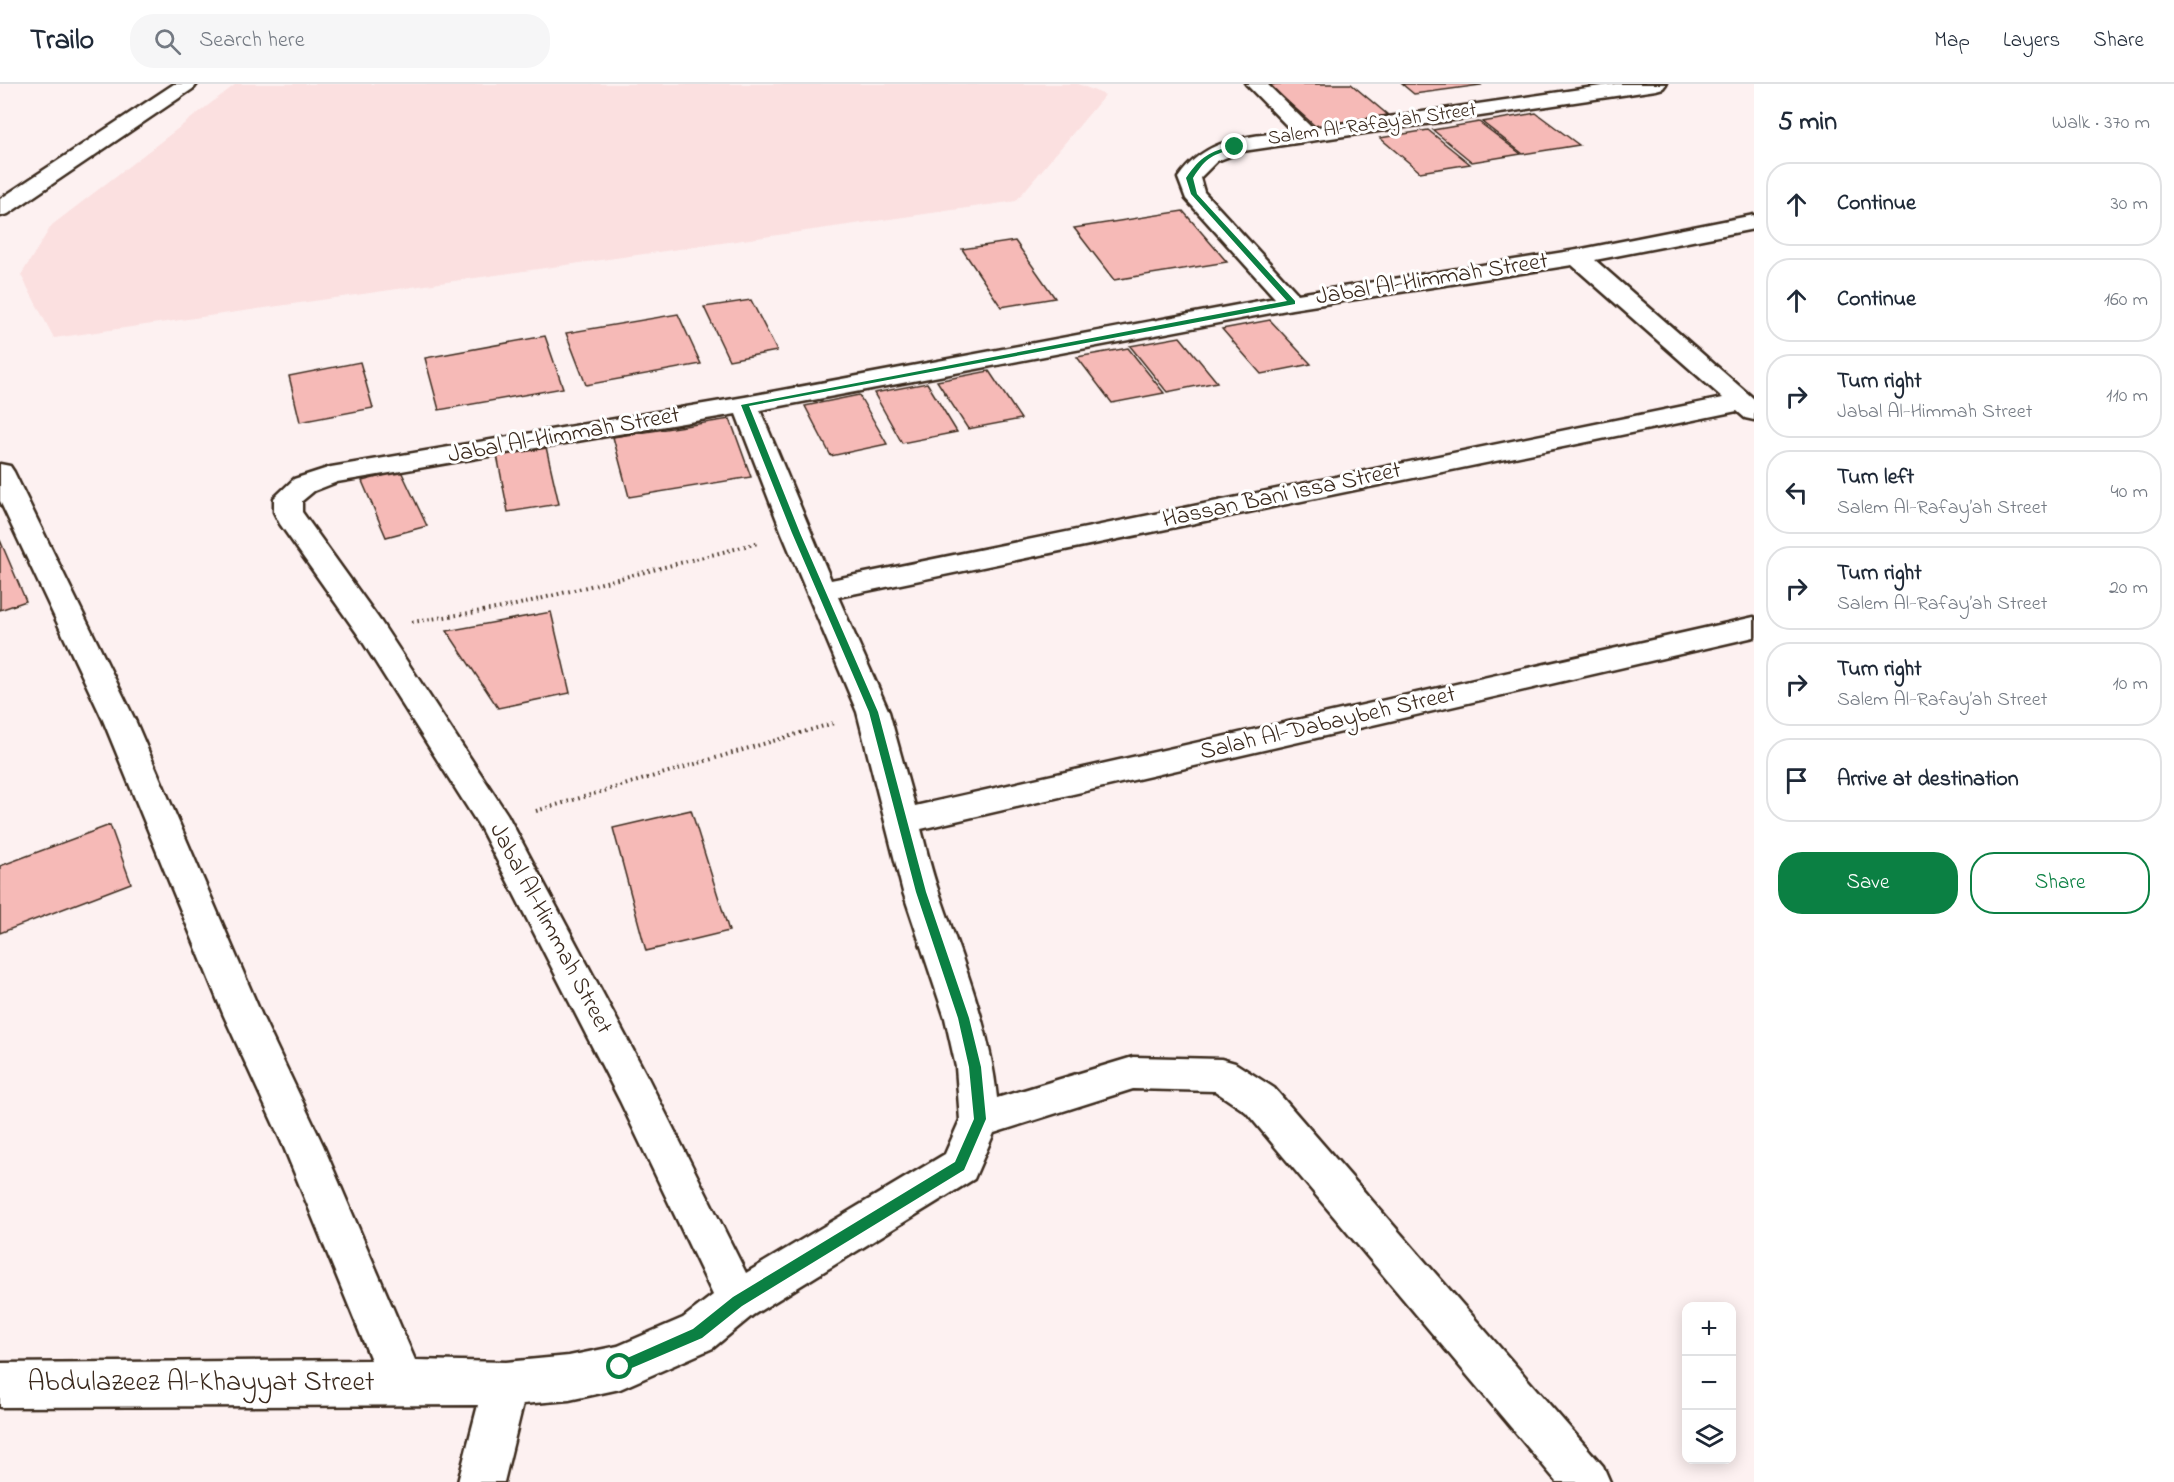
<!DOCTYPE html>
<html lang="en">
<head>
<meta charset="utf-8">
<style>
	:root { --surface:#fff; --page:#f6f6f7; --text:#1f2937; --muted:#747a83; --line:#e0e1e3; --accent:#0b8043 }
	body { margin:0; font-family:"Indie Flower",sans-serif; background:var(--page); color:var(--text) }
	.controls { position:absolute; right:18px; bottom:18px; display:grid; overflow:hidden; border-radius:12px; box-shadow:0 3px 15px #0003 }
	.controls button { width:54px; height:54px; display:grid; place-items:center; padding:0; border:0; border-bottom:2px solid var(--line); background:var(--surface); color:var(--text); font:30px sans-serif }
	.stop { position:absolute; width:18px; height:18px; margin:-14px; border:4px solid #0b8043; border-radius:50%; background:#fff }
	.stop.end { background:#0b8043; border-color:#fff; box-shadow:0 2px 6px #0008 }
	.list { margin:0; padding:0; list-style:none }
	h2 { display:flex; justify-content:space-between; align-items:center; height:78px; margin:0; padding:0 24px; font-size:26px }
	h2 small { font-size:20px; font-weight:400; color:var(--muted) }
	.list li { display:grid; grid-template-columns:39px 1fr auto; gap:18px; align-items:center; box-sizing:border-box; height:84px; margin:0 12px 12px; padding:0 12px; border:2px solid var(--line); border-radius:24px }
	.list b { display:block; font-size:22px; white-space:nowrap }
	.list p { margin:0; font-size:20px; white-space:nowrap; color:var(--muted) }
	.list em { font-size:20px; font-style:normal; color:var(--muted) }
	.actions { display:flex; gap:12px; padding:18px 24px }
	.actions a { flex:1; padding:14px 0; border:2px solid var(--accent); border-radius:24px; text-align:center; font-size:21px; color:var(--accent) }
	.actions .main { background:var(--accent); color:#fff }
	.icon { flex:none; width:33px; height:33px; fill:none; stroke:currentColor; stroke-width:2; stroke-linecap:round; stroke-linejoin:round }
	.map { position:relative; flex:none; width:1754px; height:1398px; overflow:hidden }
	header { display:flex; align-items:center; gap:36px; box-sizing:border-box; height:84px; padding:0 30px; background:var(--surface); border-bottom:2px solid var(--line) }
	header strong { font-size:28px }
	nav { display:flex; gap:33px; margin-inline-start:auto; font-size:21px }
	.search { width:420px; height:54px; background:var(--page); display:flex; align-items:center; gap:15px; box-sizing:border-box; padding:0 21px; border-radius:24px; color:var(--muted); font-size:22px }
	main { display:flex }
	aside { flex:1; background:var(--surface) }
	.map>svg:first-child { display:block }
	.built { fill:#fbe0e0 }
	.building { fill:#f6bab7; stroke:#3b2a1e; stroke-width:1.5 }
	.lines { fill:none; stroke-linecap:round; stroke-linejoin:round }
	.minor-casing { stroke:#3b2a1e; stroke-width:5 }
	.path { stroke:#3b2a1e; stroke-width:4; stroke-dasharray:1.5 4; stroke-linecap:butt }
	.minor { fill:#fff; fill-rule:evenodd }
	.route { fill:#0b8043 }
	.labels { text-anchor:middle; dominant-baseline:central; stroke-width:6; stroke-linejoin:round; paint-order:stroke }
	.far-street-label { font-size:20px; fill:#3b2a1e; stroke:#fff }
	.street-label { font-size:24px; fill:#3b2a1e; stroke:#fff }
	.near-street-label { font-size:28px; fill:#3b2a1e; stroke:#fff }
</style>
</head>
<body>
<header>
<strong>Trailo</strong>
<div class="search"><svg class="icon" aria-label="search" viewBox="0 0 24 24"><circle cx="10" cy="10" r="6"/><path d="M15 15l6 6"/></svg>Search here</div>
<nav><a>Map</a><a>Layers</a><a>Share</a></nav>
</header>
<main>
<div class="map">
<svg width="1754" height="1398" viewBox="0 0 1754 1398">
	<rect width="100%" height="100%" fill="#fdf1f1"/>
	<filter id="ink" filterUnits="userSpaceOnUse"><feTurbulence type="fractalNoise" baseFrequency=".0167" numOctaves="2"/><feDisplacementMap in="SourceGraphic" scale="12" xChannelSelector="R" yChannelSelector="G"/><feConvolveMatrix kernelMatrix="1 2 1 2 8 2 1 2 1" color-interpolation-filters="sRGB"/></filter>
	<g filter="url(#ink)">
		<polygon class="built" points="236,0 1078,0 1105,11 1016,117 54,254 21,191 52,141"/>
		<g class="building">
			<polygon points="1278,0 1351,0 1388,31 1315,42 1269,1"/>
			<polygon points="1402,0 1480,0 1481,1 1414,10"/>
			<polygon points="1536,29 1579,61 1523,70 1482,38"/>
			<polygon points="1479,38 1521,70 1472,78 1433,46"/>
			<polygon points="1428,46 1470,80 1420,88 1380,54"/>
			<polygon points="1183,127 1227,178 1114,196 1074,144"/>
			<polygon points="1015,157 1055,214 1001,223 962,165"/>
			<polygon points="751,216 777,267 729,276 704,223"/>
			<polygon points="678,230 701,280 586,301 566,249"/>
			<polygon points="1270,236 1311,280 1261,290 1222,245"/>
			<polygon points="545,252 563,304 439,326 425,274"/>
			<polygon points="1180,253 1217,298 1167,308 1130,262"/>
			<polygon points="1128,264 1164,309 1112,319 1077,273"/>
			<polygon points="360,278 373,324 300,338 289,292"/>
			<polygon points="989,287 1021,335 968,345 937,297"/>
			<polygon points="927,299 957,348 902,359 874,309"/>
			<polygon points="859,311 887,360 831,372 805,322"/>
			<polygon points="730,335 751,393 629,413 613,353"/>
			<polygon points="546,363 559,420 508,428 497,371"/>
			<polygon points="401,387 427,442 386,453 362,397"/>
			<polygon points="0,456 26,517 0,526"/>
			<polygon points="551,528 570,609 498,624 447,547"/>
			<polygon points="691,726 729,847 646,867 613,744"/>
			<polygon points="110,741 131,799 0,849 0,782"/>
		</g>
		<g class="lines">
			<defs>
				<g id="minor">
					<polygon points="174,0 197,0 194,4 8,130 0,132 0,115"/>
					<path d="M 1246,0 L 1267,0 L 1312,44 L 1615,0 L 1666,0 L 1663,4 L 1656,6 L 1243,67 L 1217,77 L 1200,94 L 1204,108 L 1298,210 L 1577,166 L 1754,131 L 1754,145 L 1595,176 L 1754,315 L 1754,336 L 1745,334 L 1737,327 L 838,513 L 889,628 L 915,722 L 1754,533 L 1754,553 L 921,745 C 927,767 932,790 940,811 C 963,878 990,943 997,1014 L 1133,973 L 1221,975 L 1235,979 L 1274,1004 L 1603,1382 L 1610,1398 L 1557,1398 L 1246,1028 L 1215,1007 L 1133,1005 L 994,1049 L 974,1095 L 753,1231 L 713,1264 L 620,1305 L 569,1316 L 523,1320 L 504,1398 L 458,1398 L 478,1321 L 0,1323 L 0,1279 L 371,1276 L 283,1061 L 224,932 L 103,636 L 0,417 L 0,380 L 10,382 L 14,388 L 135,636 L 262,932 L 323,1061 L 415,1276 L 506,1278 L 569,1272 L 618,1262 L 683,1234 L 713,1211 L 620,1017 L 481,745 L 359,552 L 280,440 L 274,428 L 274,414 L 294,395 L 331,383 L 745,313 L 1275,214 L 1186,115 L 1178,94 C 1207,52 1246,54 1292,47 ZM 1572,181 L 1723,314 L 831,496 L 760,326 L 1292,225 ZM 736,330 L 782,449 L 857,628 L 903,808 L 945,934 L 956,983 L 960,1036 L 945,1070 L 746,1189 L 648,994 L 507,730 L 381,538 L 302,428 L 302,417 L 314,407 L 337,398 Z"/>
				</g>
			</defs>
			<use href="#minor" class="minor-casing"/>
			<g class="path">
				<polyline points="412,538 508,523 758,459"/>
				<polyline points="536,727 834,639"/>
			</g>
			<use href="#minor" class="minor"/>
		</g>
	</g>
	<path class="route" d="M 1235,61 L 1237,64 C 1212,71 1207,72 1193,94 L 1197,110 L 1295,217 L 1295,220 L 749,322 L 800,449 L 878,628 L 926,808 L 969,934 L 981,983 L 986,1035 L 964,1086 L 742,1222 L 702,1254 L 620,1289 L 616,1288 L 614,1283 L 616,1279 L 693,1245 L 733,1213 L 955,1078 L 974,1035 L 969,983 L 958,934 L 916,808 L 869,628 L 792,449 L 741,321 L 1287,217 L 1191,110 L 1186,94 C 1201,72 1209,68 1235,61 Z"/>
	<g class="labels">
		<g class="far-street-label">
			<text transform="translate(1372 41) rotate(-8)">Salem Al-Rafay’ah Street</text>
		</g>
		<g class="street-label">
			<text transform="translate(1432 196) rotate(-9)">Jabal Al-Himmah Street</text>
			<text transform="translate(564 352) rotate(-10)">Jabal Al-Himmah Street</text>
			<text transform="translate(1282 412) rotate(-12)">Hassan Bani Issa Street</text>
			<text transform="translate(1328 640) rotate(-13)">Salah Al-Dabaybeh Street</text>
			<text transform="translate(550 845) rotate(62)">Jabal Al-Himmah Street</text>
		</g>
		<g class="near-street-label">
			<text x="201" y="1299">Abdulazeez Al-Khayyat Street</text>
		</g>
	</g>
</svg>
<div class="controls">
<button>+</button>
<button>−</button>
<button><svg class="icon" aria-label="layers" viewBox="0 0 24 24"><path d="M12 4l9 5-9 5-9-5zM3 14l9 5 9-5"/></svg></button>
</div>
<div class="stop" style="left:620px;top:1283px"></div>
<div class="stop end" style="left:1235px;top:63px"></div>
</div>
<aside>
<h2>5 min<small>Walk · 370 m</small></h2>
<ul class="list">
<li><svg class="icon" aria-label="ahead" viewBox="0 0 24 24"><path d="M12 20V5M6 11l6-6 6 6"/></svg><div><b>Continue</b></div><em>30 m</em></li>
<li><svg class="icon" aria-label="ahead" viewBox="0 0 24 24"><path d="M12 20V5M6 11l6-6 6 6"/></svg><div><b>Continue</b></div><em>160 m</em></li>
<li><svg class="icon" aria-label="right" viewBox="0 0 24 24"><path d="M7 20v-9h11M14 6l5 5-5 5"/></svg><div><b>Turn right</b><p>Jabal Al-Himmah Street</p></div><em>110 m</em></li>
<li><svg class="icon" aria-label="left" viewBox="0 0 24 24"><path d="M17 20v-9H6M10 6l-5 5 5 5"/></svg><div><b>Turn left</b><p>Salem Al-Rafay’ah Street</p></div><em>40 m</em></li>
<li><svg class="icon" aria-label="right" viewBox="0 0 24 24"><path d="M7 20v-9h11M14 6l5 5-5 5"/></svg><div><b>Turn right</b><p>Salem Al-Rafay’ah Street</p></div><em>20 m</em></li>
<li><svg class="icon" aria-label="right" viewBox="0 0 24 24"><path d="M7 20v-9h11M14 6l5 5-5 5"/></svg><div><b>Turn right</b><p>Salem Al-Rafay’ah Street</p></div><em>10 m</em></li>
<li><svg class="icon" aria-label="arrive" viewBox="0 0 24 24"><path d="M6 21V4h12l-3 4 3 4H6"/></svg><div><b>Arrive at destination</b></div></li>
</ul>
<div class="actions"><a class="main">Save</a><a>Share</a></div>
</aside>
</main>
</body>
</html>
